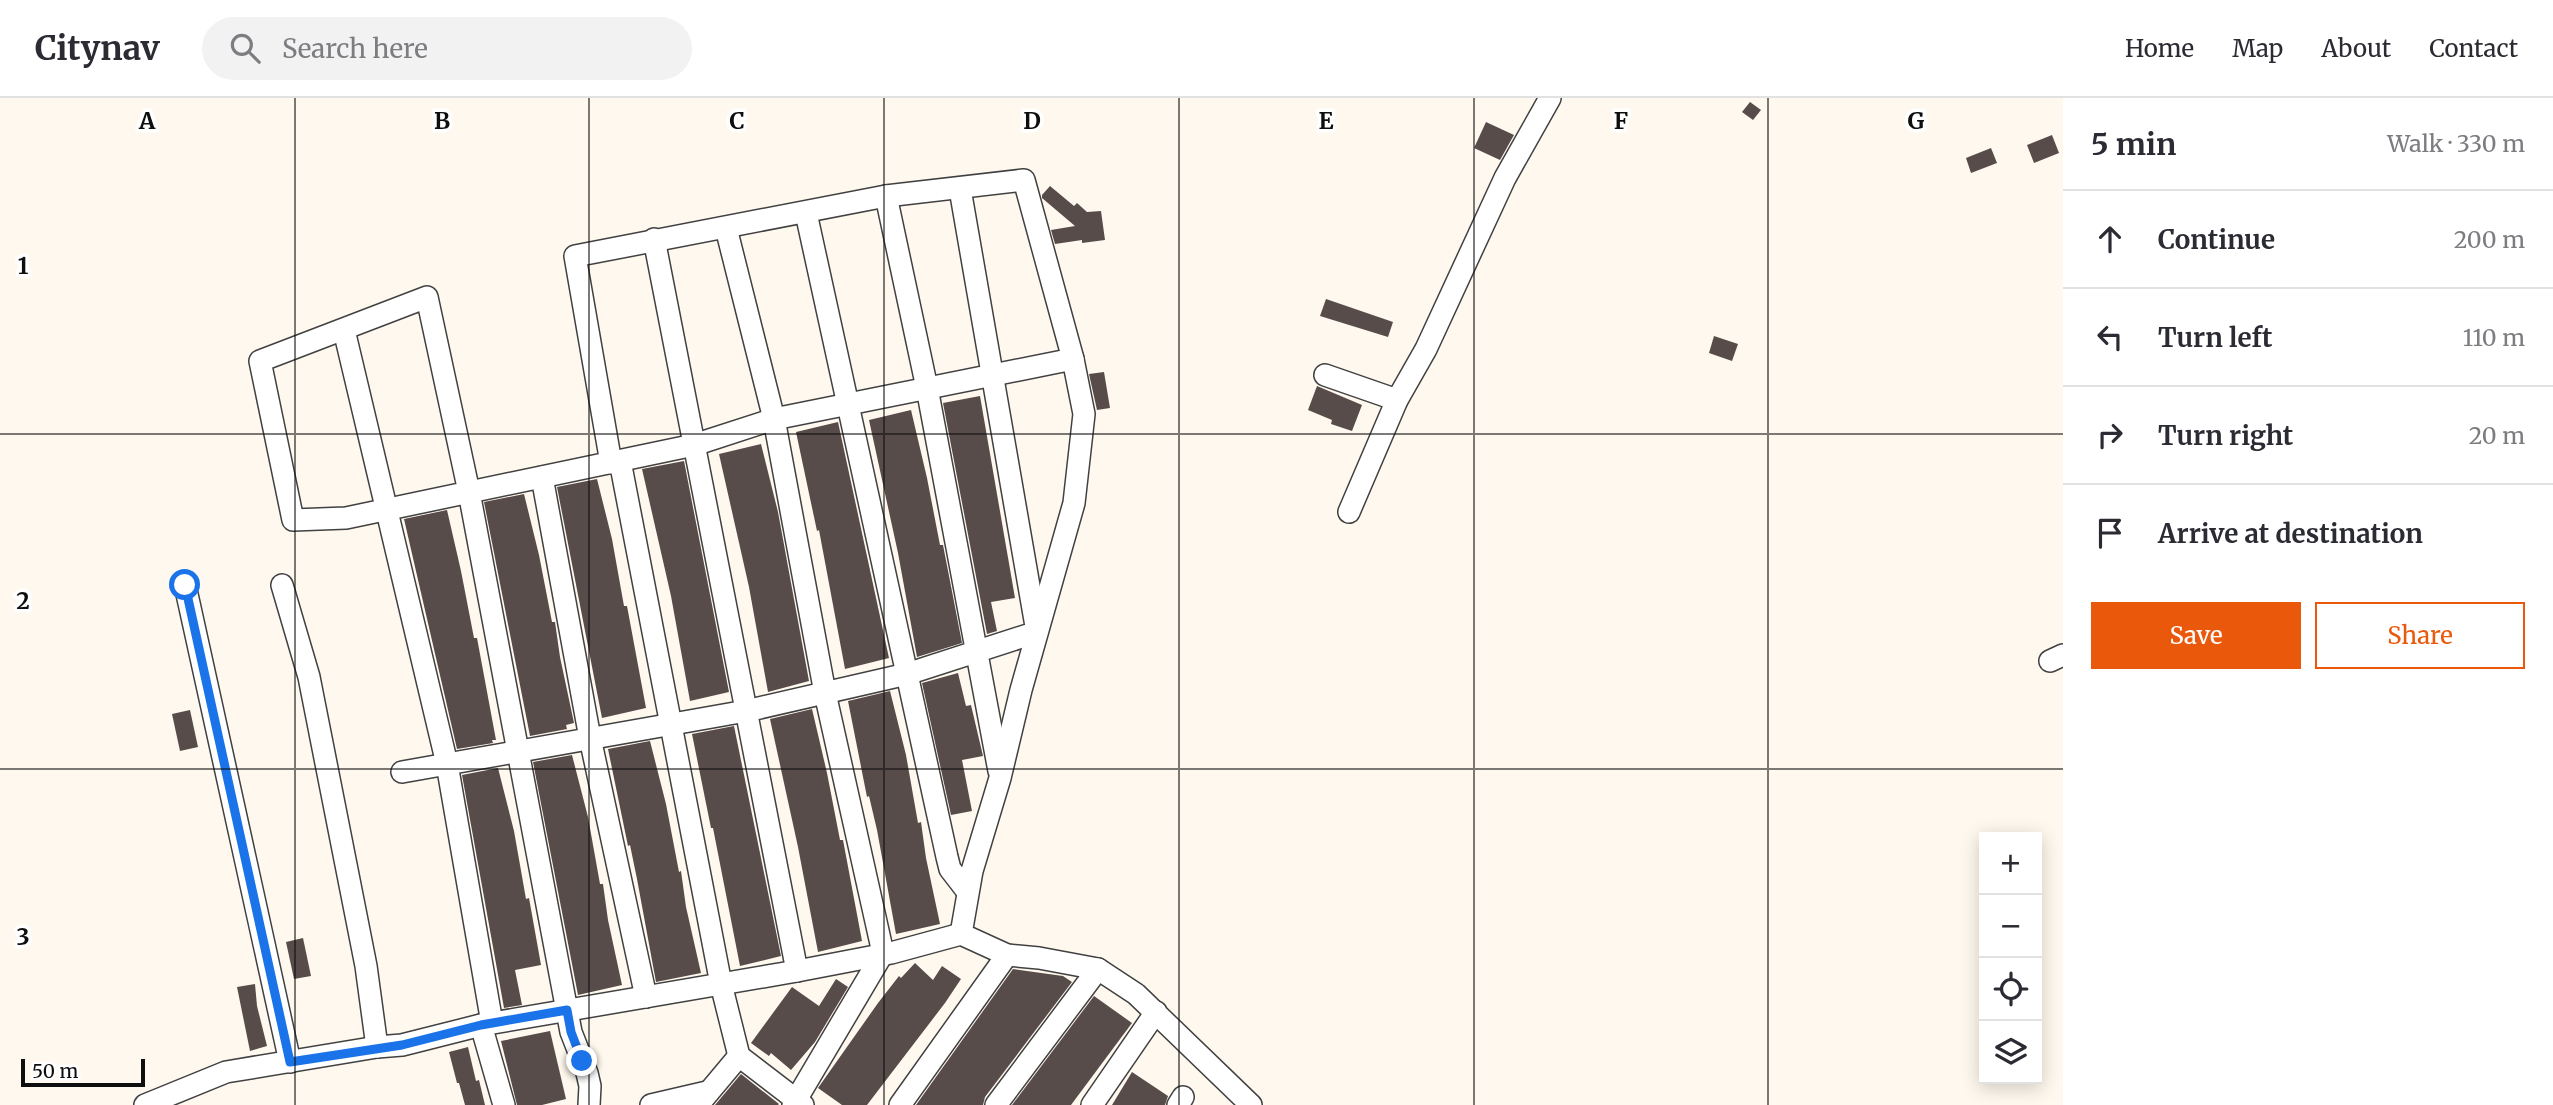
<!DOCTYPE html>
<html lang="en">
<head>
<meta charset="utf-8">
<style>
	:root { --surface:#fff; --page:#f2f2f3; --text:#2b2b33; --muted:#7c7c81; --line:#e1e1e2; --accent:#ea580c }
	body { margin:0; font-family:Merriweather,serif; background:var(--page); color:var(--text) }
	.controls { position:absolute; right:21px; bottom:21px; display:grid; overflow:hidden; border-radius:0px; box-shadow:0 4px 18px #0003 }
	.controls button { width:63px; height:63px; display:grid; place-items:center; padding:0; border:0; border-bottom:2px solid var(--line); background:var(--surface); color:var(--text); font:35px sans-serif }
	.scale { position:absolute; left:21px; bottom:18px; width:124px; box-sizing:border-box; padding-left:7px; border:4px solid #0e0e0e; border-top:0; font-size:19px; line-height:24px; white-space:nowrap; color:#0e0e0e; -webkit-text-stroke:5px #fff; paint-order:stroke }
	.stop { position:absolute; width:21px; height:21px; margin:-16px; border:5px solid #1a73e8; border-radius:50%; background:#fff }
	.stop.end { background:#1a73e8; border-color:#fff; box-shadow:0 2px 7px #0008 }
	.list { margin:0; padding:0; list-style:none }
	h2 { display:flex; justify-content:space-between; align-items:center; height:91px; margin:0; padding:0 28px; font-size:30px }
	h2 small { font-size:23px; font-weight:400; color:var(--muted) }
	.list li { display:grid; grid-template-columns:46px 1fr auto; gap:21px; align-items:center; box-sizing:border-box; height:98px; padding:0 28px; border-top:2px solid var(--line) }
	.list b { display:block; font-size:26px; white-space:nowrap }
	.list em { font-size:23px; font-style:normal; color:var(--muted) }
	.actions { display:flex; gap:14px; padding:21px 28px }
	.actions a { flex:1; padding:16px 0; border:2px solid var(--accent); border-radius:0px; text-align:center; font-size:24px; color:var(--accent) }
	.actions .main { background:var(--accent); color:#fff }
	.icon { flex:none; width:38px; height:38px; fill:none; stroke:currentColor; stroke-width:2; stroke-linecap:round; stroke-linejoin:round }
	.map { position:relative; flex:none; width:2063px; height:1007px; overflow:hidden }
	header { display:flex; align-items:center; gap:42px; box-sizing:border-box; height:98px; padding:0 35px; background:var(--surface); border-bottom:2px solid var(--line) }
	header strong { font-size:33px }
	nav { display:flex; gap:38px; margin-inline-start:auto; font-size:24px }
	.search { width:490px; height:63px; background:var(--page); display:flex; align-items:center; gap:18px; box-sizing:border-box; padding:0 24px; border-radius:38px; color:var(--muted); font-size:26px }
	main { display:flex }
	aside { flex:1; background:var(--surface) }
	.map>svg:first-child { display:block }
	.building { fill:#574c4a }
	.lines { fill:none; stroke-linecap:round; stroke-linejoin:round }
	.minor-casing { stroke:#414141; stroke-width:24 }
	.minor { stroke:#fff; stroke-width:21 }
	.route { stroke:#1a73e8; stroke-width:9 }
	.grid { fill:none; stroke:#0e0e0e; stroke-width:2; stroke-opacity:0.55 }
	.grid-label { font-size:23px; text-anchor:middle; font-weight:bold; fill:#0e0e0e; stroke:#fff; stroke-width:7; stroke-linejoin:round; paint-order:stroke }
</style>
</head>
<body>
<header>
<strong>Citynav</strong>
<div class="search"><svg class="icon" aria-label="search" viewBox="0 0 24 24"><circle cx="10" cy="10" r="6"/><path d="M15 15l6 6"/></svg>Search here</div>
<nav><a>Home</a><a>Map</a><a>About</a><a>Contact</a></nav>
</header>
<main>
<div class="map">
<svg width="2063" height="1007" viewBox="0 0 2063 1007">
	<rect width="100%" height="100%" fill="#fff8ee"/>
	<g class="building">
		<polygon points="1750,4 1761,12 1753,22 1742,14"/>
		<polygon points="1486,24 1514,37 1500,62 1474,50"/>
		<polygon points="2052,37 2059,55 2034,65 2027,47"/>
		<polygon points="1991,50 1997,65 1971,75 1966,60"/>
		<polygon points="1050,88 1074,108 1077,105 1087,114 1101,113 1105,142 1082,145 1082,142 1055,146 1051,132 1075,128 1042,100 1042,97"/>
		<polygon points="1326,201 1393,224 1388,239 1320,218"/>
		<polygon points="1714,238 1738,246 1732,263 1709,255"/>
		<polygon points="1104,274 1110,310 1097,312 1089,276"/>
		<polygon points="1317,288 1362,307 1352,333 1331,326 1332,322 1308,312"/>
		<polygon points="980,298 1015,500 991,504 997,533 987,536 943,305"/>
		<polygon points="911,312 927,380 940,447 943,447 962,545 917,559 898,455 869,322"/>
		<polygon points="838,324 889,560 845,571 819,432 817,433 796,334"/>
		<polygon points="761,346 778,414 809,583 768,594 749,489 719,356"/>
		<polygon points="684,363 729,594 690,603 671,498 642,371"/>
		<polygon points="597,381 612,441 624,508 627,508 646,610 602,620 557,389"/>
		<polygon points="524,396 539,457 552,524 555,524 560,559 574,625 566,627 567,631 530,638 484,404"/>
		<polygon points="447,412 461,473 474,540 477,540 496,642 492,642 493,645 457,651 404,421"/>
		<polygon points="958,575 966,608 971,607 983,658 962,662 972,713 951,717 922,585"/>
		<polygon points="890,593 906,657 918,725 921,724 926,760 940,826 896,836 877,732 869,698 867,699 848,603"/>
		<polygon points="812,611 827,675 840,742 843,742 862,843 818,854 798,749 770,621"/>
		<polygon points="190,612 198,649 180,653 172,616"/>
		<polygon points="734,628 781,858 740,868 713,730 711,730 692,636"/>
		<polygon points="650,643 666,706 679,774 681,773 686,809 701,875 656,884 637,781 630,747 628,748 608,651"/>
		<polygon points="572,657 588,719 600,786 603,786 608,822 622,887 578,897 533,664"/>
		<polygon points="498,670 514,733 526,801 529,800 541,867 515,872 522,907 504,910 462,677"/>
		<polygon points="303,840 311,878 294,881 286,844"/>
		<polygon points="915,865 933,882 942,868 961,881 945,905 867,1007 842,1007 818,990 878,905 899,878 901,880"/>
		<polygon points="1013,871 1063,878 1072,884 985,999 983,1007 916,1007"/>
		<polygon points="836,881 848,889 815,944 791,972 771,955 769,958 751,945 792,889 819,908"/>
		<polygon points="255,886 257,908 267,948 250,953 237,889"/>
		<polygon points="1094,898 1132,925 1071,1007 1012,1007"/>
		<polygon points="550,933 566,1001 542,1007 517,1007 501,943"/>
		<polygon points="468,949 476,983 479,982 485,1007 465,1007 459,985 457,985 449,954"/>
		<polygon points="1132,974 1168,998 1165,1007 1112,1007"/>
		<polygon points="741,976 779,1006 778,1007 715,1007"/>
	</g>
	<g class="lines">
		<defs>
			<g id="minor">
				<polyline points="886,98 927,290 999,673"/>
				<polyline points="806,115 947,759 950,771 967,793"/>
				<polyline points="726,130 774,321 825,595 883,855 793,1007"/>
				<polyline points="654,141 797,873"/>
				<polyline points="344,232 447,666 492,925"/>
				<polyline points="1325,277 1397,302"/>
				<polyline points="620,363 721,886 739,958 803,1007"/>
				<polyline points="611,365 575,158 886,98 1024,82 1073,261"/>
				<polyline points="542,379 590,640 646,899"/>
				<polyline points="1349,414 1397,302 1426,251 1505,80 1550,0"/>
				<polyline points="185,487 290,964"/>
				<polyline points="282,487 309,579 366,868 377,949"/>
				<polyline points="2050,563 2063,557"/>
				<polyline points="402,674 746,613 907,576 1037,534 960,91"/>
				<polyline points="481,927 504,1007"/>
				<polyline points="145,1007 226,974 377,949 402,947 481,927 797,873 891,855 961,836 1007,857 1039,860 1098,871 1136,896 1251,1007"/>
				<polyline points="589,1007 590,988 587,975 571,934 469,394 427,199 260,263 293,422 346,420 694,347 774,321 1073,261 1084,316 1074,405 1021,592 1000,680 972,773 961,836"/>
				<polyline points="651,1007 707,994"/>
				<polyline points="698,1007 739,958"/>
				<polyline points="900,1007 1007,857"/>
				<polyline points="996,1007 1098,871"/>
				<polyline points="1092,1007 1156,914"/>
				<polyline points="1178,1007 1183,999"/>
			</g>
		</defs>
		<use href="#minor" class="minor-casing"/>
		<use href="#minor" class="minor"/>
	</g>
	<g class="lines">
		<polyline class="route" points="185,487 290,964 402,947 481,927 567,912 571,934 582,963"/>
	</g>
	<path class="grid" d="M 295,0 L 295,1007M 589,0 L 589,1007M 884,0 L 884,1007M 1179,0 L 1179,1007M 1474,0 L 1474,1007M 1768,0 L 1768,1007M 0,336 L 2063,336M 0,671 L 2063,671"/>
	<g class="grid-label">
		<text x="147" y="31">A</text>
		<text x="442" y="31">B</text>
		<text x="737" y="31">C</text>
		<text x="1032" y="31">D</text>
		<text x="1326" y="31">E</text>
		<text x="1621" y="31">F</text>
		<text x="1916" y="31">G</text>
		<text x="23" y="176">1</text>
		<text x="23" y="511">2</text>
		<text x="23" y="847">3</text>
	</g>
</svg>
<div class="controls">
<button>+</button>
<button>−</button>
<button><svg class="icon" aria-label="locate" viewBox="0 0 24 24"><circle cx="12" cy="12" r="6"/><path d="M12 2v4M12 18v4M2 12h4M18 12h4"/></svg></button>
<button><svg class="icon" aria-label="layers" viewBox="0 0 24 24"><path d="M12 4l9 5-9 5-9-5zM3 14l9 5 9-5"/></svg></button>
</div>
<div class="scale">50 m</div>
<div class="stop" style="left:185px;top:487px"></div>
<div class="stop end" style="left:582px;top:963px"></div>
</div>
<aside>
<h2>5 min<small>Walk · 330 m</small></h2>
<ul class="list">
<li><svg class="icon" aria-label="ahead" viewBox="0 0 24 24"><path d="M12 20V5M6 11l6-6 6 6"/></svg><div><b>Continue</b></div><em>200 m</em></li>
<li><svg class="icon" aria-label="left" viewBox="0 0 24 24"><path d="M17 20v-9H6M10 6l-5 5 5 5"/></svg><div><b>Turn left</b></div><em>110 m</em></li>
<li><svg class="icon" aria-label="right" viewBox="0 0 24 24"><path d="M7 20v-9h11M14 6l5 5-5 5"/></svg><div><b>Turn right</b></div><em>20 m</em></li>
<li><svg class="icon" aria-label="arrive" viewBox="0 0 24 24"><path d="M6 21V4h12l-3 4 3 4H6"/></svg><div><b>Arrive at destination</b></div></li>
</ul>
<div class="actions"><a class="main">Save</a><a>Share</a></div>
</aside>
</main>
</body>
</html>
